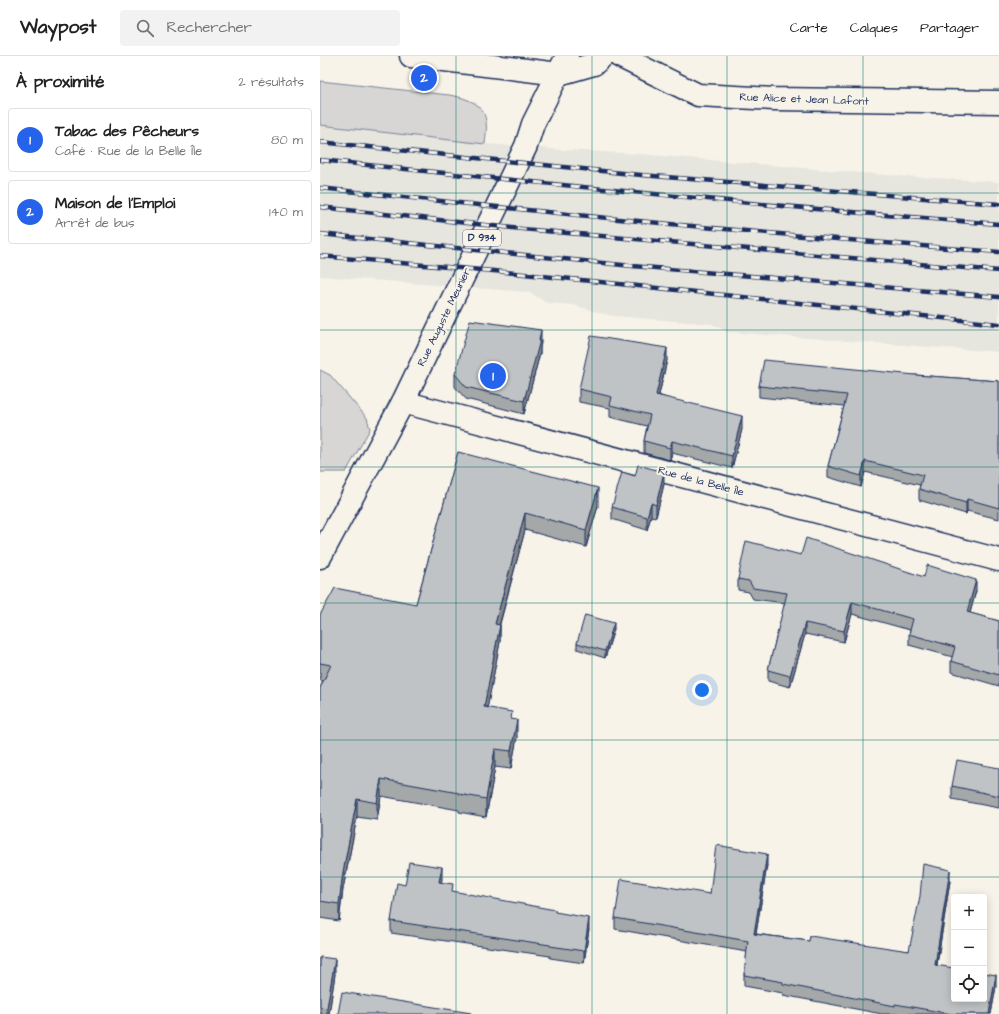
<!DOCTYPE html>
<html lang="fr">
<head>
<meta charset="utf-8">
<style>
	:root { --surface:#fff; --page:#f2f2f2; --text:#222; --muted:#767676; --line:#e0e0e0; --accent:#2563eb }
	body { margin:0; font-family:"Architects Daughter",sans-serif; background:var(--page); color:var(--text) }
	.controls { position:absolute; right:12px; bottom:12px; display:grid; overflow:hidden; border-radius:4px; box-shadow:0 2px 10px #0003 }
	.controls button { width:36px; height:36px; display:grid; place-items:center; padding:0; border:0; border-bottom:1px solid var(--line); background:var(--surface); color:var(--text); font:20px sans-serif }
	.you { position:absolute; left:382px; top:634px; width:14px; height:14px; margin:-10px; border:3px solid #fff; border-radius:50%; background:#1a73e8; box-shadow:0 0 0 6px #1a73e833 }
	.badge { display:grid; place-items:center; width:26px; height:26px; border-radius:50%; background:var(--accent); color:#fff; font-size:13px; font-weight:700 }
	.pin { position:absolute; translate:-50% -50%; border:2px solid #fff; box-shadow:0 1px 4px #0006 }
	.list { margin:0; padding:0; list-style:none }
	h2 { display:flex; justify-content:space-between; align-items:center; height:52px; margin:0; padding:0 16px; font-size:17px }
	h2 small { font-size:13px; font-weight:400; color:var(--muted) }
	.list li { display:grid; grid-template-columns:26px 1fr auto; gap:12px; align-items:center; box-sizing:border-box; height:64px; margin:0 8px 8px; padding:0 8px; border:1px solid var(--line); border-radius:4px }
	.list b { display:block; font-size:15px; white-space:nowrap }
	.list p { margin:0; font-size:13px; white-space:nowrap; color:var(--muted) }
	.list em { font-size:13px; font-style:normal; color:var(--muted) }
	.icon { flex:none; width:22px; height:22px; fill:none; stroke:currentColor; stroke-width:2; stroke-linecap:round; stroke-linejoin:round }
	.map { position:relative; flex:none; width:679px; height:958px; overflow:hidden }
	header { display:flex; align-items:center; gap:24px; box-sizing:border-box; height:56px; padding:0 20px; background:var(--surface); border-bottom:1px solid var(--line) }
	header strong { font-size:19px }
	nav { display:flex; gap:22px; margin-inline-start:auto; font-size:14px }
	.search { width:280px; height:36px; background:var(--page); display:flex; align-items:center; gap:10px; box-sizing:border-box; padding:0 14px; border-radius:4px; color:var(--muted); font-size:15px }
	main { display:flex }
	aside { flex:1; background:var(--surface) }
	.map>svg:first-child { display:block }
	.built { fill:#e6e5de }
	.green { fill:#d7d6d4; stroke:#798299 }
	.lines { fill:none; stroke-linecap:round; stroke-linejoin:round }
	.minor-casing { stroke:#1b2f5e; stroke-width:25 }
	.major-casing { stroke:#1b2f5e; stroke-width:25 }
	.minor { stroke:#f7f3e8; stroke-width:22 }
	.major { stroke:#f7f3e8; stroke-width:22 }
	.rail-casing { stroke:#1b2f5e; stroke-width:4.5 }
	.rail { stroke:#f7f3e8; stroke-width:3; stroke-dasharray:9; stroke-linecap:butt }
	.wall { fill:#a5a8a9; stroke:#1b2f5e }
	.shaded-wall { fill:#86888a; stroke:#1b2f5e }
	.building { fill:#c0c3c5; stroke:#1b2f5e }
	.grid { fill:none; stroke:#0f766e; stroke-width:1; stroke-opacity:0.55 }
	.labels { text-anchor:middle; dominant-baseline:central; stroke-width:4; stroke-linejoin:round; paint-order:stroke }
	.shield { fill:#f7f3e8; stroke:#5d6a87; stroke-width:1 }
	.shield-label { font-size:10px; font-weight:bold; fill:#1b2f5e }
	.street-label { font-size:11px; fill:#1b2f5e; stroke:#f7f3e8 }
</style>
</head>
<body>
<header>
<strong>Waypost</strong>
<div class="search"><svg class="icon" aria-label="search" viewBox="0 0 24 24"><circle cx="10" cy="10" r="6"/><path d="M15 15l6 6"/></svg>Rechercher</div>
<nav><a>Carte</a><a>Calques</a><a>Partager</a></nav>
</header>
<main>
<aside>
<h2>À proximité<small>2 résultats</small></h2>
<ul class="list">
<li><span class="badge">1</span><div><b>Tabac des Pêcheurs</b><p>Café · Rue de la Belle Île</p></div><em>80 m</em></li>
<li><span class="badge">2</span><div><b>Maison de l'Emploi</b><p>Arrêt de bus</p></div><em>140 m</em></li>
</ul>
</aside>
<div class="map">
<svg width="679" height="958" viewBox="0 0 679 958">
	<rect width="100%" height="100%" fill="#f7f3e8"/>
	<filter id="ink" filterUnits="userSpaceOnUse"><feTurbulence type="fractalNoise" baseFrequency=".025" numOctaves="2"/><feDisplacementMap in="SourceGraphic" scale="8" xChannelSelector="R" yChannelSelector="G"/><feConvolveMatrix kernelMatrix="1 2 1 2 8 2 1 2 1" color-interpolation-filters="sRGB"/></filter>
	<g filter="url(#ink)">
		<polygon class="built" points="0,69 165,88 245,94 319,98 565,119 679,126 679,296 408,276 392,268 294,260 280,257 254,249 227,247 209,236 0,220"/>
		<g class="green">
			<path d="M 0,25 L 129,39 C 141,41 159,45 164,58 C 168,67 166,78 165,88 L 0,69 Z"/>
			<polygon points="0,314 10,319 47,362 50,373 26,416 0,416"/>
		</g>
		<g class="lines">
			<defs>
				<g id="minor">
					<polyline points="91,0 239,18"/>
					<polyline points="299,0 378,39 454,43 679,46"/>
					<polyline points="83,346 679,504"/>
				</g>
				<g id="major">
					<polyline points="239,18 274,8 283,0"/>
					<polyline points="0,501 83,346 206,90 213,68 247,0"/>
				</g>
			</defs>
			<use href="#minor" class="minor-casing"/>
			<use href="#major" class="major-casing"/>
			<use href="#minor" class="minor"/>
			<use href="#major" class="major"/>
			<defs>
				<g id="rail">
					<polyline points="0,86 321,119 679,148"/>
					<path d="M 0,104 C 226,128 452,151 679,168"/>
					<path d="M 0,132 C 226,157 452,179 679,196"/>
					<polyline points="0,151 202,173 679,215"/>
					<polyline points="0,178 312,210 679,241"/>
					<polyline points="0,200 185,216 679,268"/>
				</g>
			</defs>
			<use href="#rail" class="rail-casing"/>
			<use href="#rail" class="rail"/>
		</g>
		<g class="wall">
			<polygon points="221,286 220,292 220,297 204,358 146,343 135,331 135,318"/>
			<polygon points="347,304 339,339 422,373 412,412 352,397 350,404 324,397 324,385 327,370 290,361 290,352 259,346 259,333"/>
			<polygon points="595,319 679,325 679,463 647,455 646,458 599,444 599,433 600,429 545,416 541,431 508,421 508,410 524,350 439,341 439,330"/>
			<polygon points="138,396 278,450 266,491 205,474 180,568 180,586 167,652 192,664 197,681 191,713 175,711 166,761 139,756 139,754 61,740 57,764 37,761 23,833 19,865 0,862 0,632 3,625 0,624 0,559 96,548"/>
			<polygon points="315,420 344,428 336,461 331,460 327,474 292,463 292,451"/>
			<polygon points="481,499 604,521 656,535 650,557 679,565 679,630 631,616 631,605 633,601 589,589 589,578 590,574 532,558 524,586 485,578 470,631 448,625 448,614 465,547 433,543 429,536 418,534 418,523"/>
			<polygon points="294,573 285,602 257,593 257,587"/>
			<polygon points="679,712 679,752 632,743 632,730"/>
			<polygon points="447,809 436,878 489,885 589,895 630,825 617,909 676,930 671,958 562,958 463,939 463,937 424,930 424,919 427,896 295,873 295,862 390,838"/>
			<polygon points="122,823 121,826 133,836 235,856 269,873 264,907 230,902 230,900 71,877 71,865 85,829"/>
			<polygon points="0,901 15,918 9,958 0,958"/>
		</g>
		<g class="shaded-wall">
			<polygon points="221,274 221,286 220,292 220,297 204,358 204,345"/>
			<polygon points="347,292 347,304 336,351 336,339"/>
			<polygon points="422,360 422,373 412,412 412,400"/>
			<polygon points="352,385 352,397 350,404 350,392"/>
			<polygon points="545,405 545,416 541,431 541,420"/>
			<polygon points="344,416 344,428 336,461 336,449"/>
			<polygon points="278,432 278,450 266,491 266,474"/>
			<polygon points="647,443 647,455 646,458 646,447"/>
			<polygon points="331,447 331,460 327,474 327,461"/>
			<polygon points="205,457 205,474 175,585 175,568"/>
			<polygon points="656,524 656,535 647,567 647,556"/>
			<polygon points="532,546 532,558 524,586 524,575"/>
			<polygon points="294,567 294,573 285,602 285,595"/>
			<polygon points="485,567 485,578 470,631 470,620"/>
			<polygon points="180,569 180,586 164,669 164,651"/>
			<polygon points="197,664 197,681 191,713 191,695"/>
			<polygon points="175,693 175,711 166,761 166,743"/>
			<polygon points="61,723 61,740 57,764 57,747"/>
			<polygon points="37,743 37,761 23,833 19,865 19,848 23,816"/>
			<polygon points="447,798 447,809 434,889 434,878"/>
			<polygon points="122,811 122,823 119,837 119,826"/>
			<polygon points="630,814 630,825 615,919 615,909"/>
			<polygon points="269,862 269,873 264,907 264,895"/>
			<polygon points="15,903 15,918 9,958 7,958 7,952"/>
			<polygon points="676,919 676,930 671,958 669,958"/>
		</g>
		<g class="building">
			<polygon points="150,264 221,274 219,284 220,284 204,345 146,331 135,318"/>
			<polygon points="271,280 347,292 336,339 422,360 412,400 352,385 350,392 324,385 330,359 290,349 292,341 259,333"/>
			<polygon points="444,304 595,319 679,325 679,452 647,443 646,447 599,433 603,419 545,405 541,420 508,410 527,339 439,330"/>
			<polygon points="138,396 278,432 266,474 205,457 175,568 180,569 164,651 192,656 191,663 197,664 191,695 175,693 166,743 139,738 139,737 61,723 57,747 37,743 23,816 19,848 0,845 0,632 11,609 0,607 0,559 15,532 96,548"/>
			<polygon points="318,409 344,416 336,449 331,447 327,461 292,451 302,416 315,420"/>
			<polygon points="486,482 604,521 607,509 656,524 647,556 679,565 679,619 631,605 635,591 589,578 593,563 532,546 524,575 485,567 470,620 448,614 467,537 433,532 429,525 418,523 426,485 481,499"/>
			<polygon points="265,559 294,567 285,595 257,587"/>
			<polygon points="637,704 679,712 679,740 632,730"/>
			<polygon points="396,789 447,798 434,878 489,885 490,880 589,895 600,840 603,808 630,814 615,909 634,912 634,943 664,943 664,917 676,919 669,958 632,958 575,948 575,950 463,928 463,926 424,919 428,885 295,862 301,823 390,838"/>
			<polygon points="89,806 122,811 119,826 133,828 132,835 235,854 235,856 269,862 264,895 230,890 230,889 71,865 77,827 85,829"/>
			<polygon points="0,901 15,903 7,952 0,951"/>
			<polygon points="22,936 151,957 151,958 18,958"/>
		</g>
	</g>
	<path class="grid" d="M 136,0 L 136,958M 272,0 L 272,958M 407,0 L 407,958M 543,0 L 543,958M 0,137 L 679,137M 0,274 L 679,274M 0,411 L 679,411M 0,547 L 679,547M 0,684 L 679,684M 0,821 L 679,821"/>
	<g class="labels">
		<rect class="shield" x="143" y="174" width="38" height="16" rx="3"/>
		<g class="shield-label">
			<text x="162" y="182">D 934</text>
		</g>
		<g class="street-label">
			<text transform="translate(484 43) rotate(2)">Rue Alice et Jean Lafont</text>
			<text transform="translate(124 261) rotate(-64)">Rue Auguste Meunier</text>
			<text transform="translate(381 425) rotate(15)">Rue de la Belle Île</text>
		</g>
	</g>
</svg>
<div class="controls">
<button>+</button>
<button>−</button>
<button><svg class="icon" aria-label="locate" viewBox="0 0 24 24"><circle cx="12" cy="12" r="6"/><path d="M12 2v4M12 18v4M2 12h4M18 12h4"/></svg></button>
</div>
<div class="you"></div>
<div class="pin badge" style="left:173px;top:320px">1</div>
<div class="pin badge" style="left:104px;top:22px">2</div>
</div>
</main>
</body>
</html>
